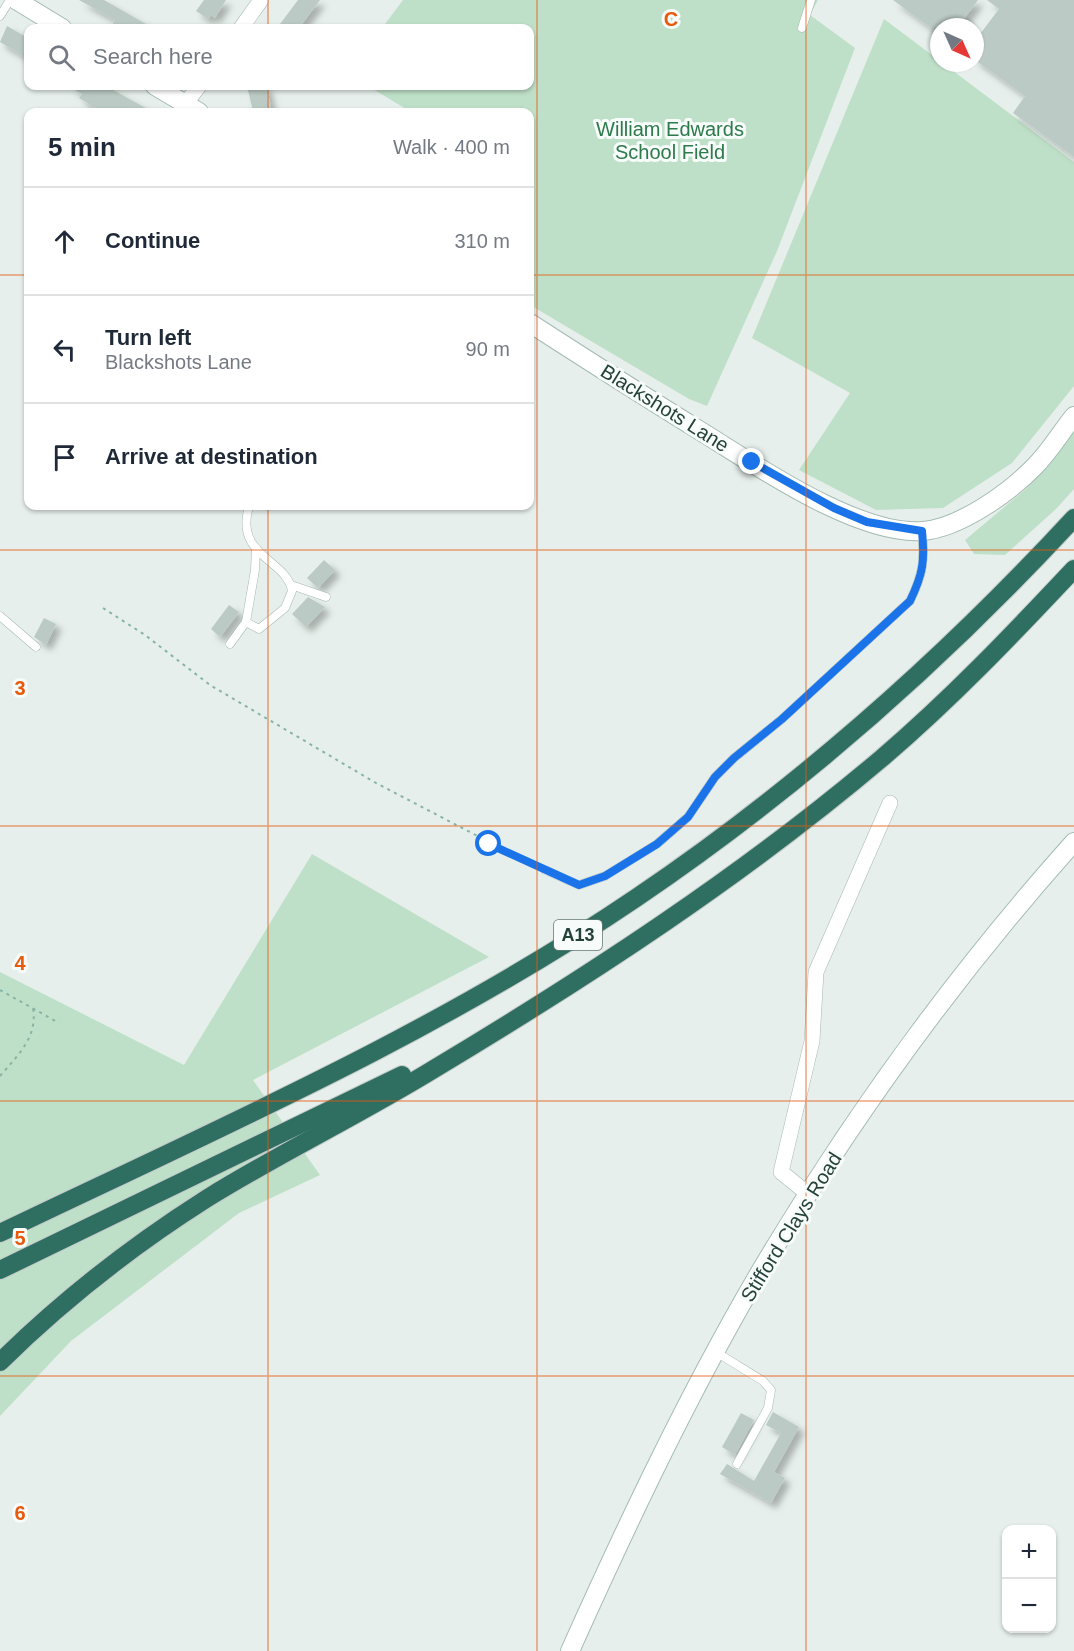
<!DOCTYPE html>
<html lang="en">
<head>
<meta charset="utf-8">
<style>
	:root { --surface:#fff; --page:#f6f6f7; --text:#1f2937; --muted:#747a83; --line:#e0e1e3 }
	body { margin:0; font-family:Arial,sans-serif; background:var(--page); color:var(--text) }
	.controls { position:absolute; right:18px; bottom:18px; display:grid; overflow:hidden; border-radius:12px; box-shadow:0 2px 4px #0004 }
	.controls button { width:54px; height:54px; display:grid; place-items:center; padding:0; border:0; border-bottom:2px solid var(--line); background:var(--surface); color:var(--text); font:30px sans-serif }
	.compass { position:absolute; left:930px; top:18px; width:54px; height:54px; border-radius:50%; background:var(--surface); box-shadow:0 2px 4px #0004; rotate:135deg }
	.stop { position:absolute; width:18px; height:18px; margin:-14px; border:4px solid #1a73e8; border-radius:50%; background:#fff }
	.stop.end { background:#1a73e8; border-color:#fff; box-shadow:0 2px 6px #0008 }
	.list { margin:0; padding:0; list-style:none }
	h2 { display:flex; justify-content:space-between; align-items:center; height:78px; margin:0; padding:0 24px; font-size:26px }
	h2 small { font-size:20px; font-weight:400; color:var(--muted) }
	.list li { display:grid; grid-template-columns:39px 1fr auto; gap:18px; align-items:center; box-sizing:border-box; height:108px; padding:0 24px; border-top:2px solid var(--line) }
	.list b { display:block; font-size:22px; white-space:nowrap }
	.list p { margin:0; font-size:20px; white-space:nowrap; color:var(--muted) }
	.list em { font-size:20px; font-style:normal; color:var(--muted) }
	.icon { flex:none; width:33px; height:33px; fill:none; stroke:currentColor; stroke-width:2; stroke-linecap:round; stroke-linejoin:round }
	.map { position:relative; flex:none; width:1074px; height:1651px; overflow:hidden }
	.search { position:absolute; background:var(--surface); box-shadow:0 2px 4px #0004; left:24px; top:24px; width:510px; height:66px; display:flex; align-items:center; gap:15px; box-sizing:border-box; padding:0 21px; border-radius:12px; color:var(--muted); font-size:22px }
	.panel { position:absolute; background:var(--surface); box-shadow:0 2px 4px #0004; left:24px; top:108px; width:510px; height:402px; border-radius:12px }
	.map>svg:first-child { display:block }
	.green { fill:#bfe0c8 }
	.building { fill:#bbcac4; filter:url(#shadow) }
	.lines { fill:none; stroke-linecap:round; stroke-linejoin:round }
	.lane-casing { stroke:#a8b8b2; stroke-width:9 }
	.street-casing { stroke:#a8b8b2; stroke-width:16 }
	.secondary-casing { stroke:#a4bbb3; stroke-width:20 }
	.highway-casing { stroke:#c2cac8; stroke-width:20 }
	.path { stroke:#86b3a5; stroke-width:2; stroke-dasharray:3 4.5; stroke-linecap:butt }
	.lane { stroke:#fff; stroke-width:8 }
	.street { stroke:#fff; stroke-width:15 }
	.secondary { stroke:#fff; stroke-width:18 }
	.highway { stroke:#2f6f62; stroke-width:18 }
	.route { stroke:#1a73e8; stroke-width:8 }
	.grid { fill:none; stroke:#e8590c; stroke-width:1.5; stroke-opacity:0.55 }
	.labels { text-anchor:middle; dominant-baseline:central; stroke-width:6; stroke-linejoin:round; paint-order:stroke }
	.shield { fill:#f7fbf9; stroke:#637a73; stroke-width:1.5 }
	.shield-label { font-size:18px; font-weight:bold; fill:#24423a }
	.park-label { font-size:20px; fill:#2d7a4b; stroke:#f7fbf9 }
	.street-label { font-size:20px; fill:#24423a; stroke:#f7fbf9 }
	.grid-label { font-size:20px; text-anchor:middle; font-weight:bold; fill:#e8590c; stroke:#f7fbf9; stroke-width:6; stroke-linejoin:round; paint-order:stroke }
</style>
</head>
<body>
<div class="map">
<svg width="1074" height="1651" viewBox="0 0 1074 1651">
	<defs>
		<filter id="shadow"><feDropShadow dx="5.5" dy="5.5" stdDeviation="3" flood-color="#0004"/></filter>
	</defs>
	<rect width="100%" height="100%" fill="#e6efeb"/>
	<g class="green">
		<polygon points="403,0 818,0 810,15 855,48 777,251 707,406 689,399 530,305 530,112 411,112 368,86 530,86 530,28 382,28"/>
		<polygon points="884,19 1074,162 1074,386 1012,463 943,508 876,510 799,470 850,393 752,338"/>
		<polygon points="1074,426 1074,489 1056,509 1005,555 974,554 965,540 1027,488"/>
		<polygon points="312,854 489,957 253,1080 320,1175 239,1213 71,1341 0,1416 0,972 184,1065"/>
	</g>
	<g class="building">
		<polygon points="79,0 104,0 153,28 110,28 115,20"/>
		<polygon points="204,0 226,0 215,18 211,15 208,19 196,11"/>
		<polygon points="298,0 320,0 299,28 277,28"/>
		<polygon points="893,0 978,0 958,27 939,27 939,34"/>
		<polygon points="987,0 1074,0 1074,157 1013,113 1025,96 975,60 975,30 980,34 999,9"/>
		<polygon points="7,26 28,38 28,59 0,42"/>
		<polygon points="68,86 106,86 153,112 103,112 79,98 82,94"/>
		<polygon points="247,86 266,86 271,107 253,111"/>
		<polygon points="324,560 335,570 318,588 307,578"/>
		<polygon points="308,597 325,607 306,627 292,614"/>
		<polygon points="229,605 239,612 220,637 211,629"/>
		<polygon points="44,618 56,624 46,645 34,637"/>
		<polygon points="773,1412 799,1427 774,1472 785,1478 771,1503 720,1474 727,1464 754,1481 781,1433 766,1425"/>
		<polygon points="741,1413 754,1420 735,1455 722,1447"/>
	</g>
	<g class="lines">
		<defs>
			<g id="lane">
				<polyline points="0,16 10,0"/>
				<polyline points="802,28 811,0"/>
				<path d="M 249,506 C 234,557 287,559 292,591 L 285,608 L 259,629 L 246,622 L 255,570 L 256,548"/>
				<polyline points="291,585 326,597"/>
				<polyline points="0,616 36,647"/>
				<polyline points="230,644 246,622"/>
				<path d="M 545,870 L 579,885 L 605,876 L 657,844 L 688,817 L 715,777 L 734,758 L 782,719 L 910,601 C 923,574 925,561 922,531"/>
				<polyline points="716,1352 763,1381 771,1390 768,1408 737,1464"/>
			</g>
			<g id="street">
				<polyline points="241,28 261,0"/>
				<polyline points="185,104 199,86"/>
				<polyline points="808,1194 781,1172 812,1041 816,972 890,803"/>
			</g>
			<g id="secondary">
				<polyline points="16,0 62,28"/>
				<polyline points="155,86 199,112"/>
				<path d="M 530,323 C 587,360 644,396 702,432 C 757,466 858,536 923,531 C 960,528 1010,492 1035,466 C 1050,451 1061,432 1074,416"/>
				<path d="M 570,1651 C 627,1524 687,1397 757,1277 C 848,1123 955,975 1074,842"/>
			</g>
			<g id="highway">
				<path d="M 0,1233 C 215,1130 437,1033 636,898 C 797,789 942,661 1074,518"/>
				<polyline points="0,1270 402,1075"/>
				<path d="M 0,1362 C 62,1301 132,1246 206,1199 C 280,1153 359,1115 434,1069 C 589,976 744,875 882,758 C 951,699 1012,635 1074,569"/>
			</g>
		</defs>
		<use href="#lane" class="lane-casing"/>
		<use href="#street" class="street-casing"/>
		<use href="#secondary" class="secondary-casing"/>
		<use href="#highway" class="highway-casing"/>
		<g class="path">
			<polyline points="103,608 145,635 210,685 376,783 535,866"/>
			<polyline points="0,990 59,1023"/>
			<path d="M 0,1076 C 18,1055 38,1037 33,1008"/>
		</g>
		<use href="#lane" class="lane"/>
		<use href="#street" class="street"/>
		<use href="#secondary" class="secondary"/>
		<use href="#highway" class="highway"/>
	</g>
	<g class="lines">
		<path class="route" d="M 489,844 L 579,885 L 605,876 L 657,844 L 688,817 L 715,777 L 734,758 L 782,719 L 910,601 C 923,574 925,561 922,531 L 867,522 L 834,508 L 752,462"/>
	</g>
	<path class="grid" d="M 268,0 L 268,28M 537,0 L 537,1651M 806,0 L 806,1651M 268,86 L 268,112M 0,275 L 28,275M 530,275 L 1074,275M 268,506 L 268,1651M 0,550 L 1074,550M 0,826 L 1074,826M 0,1101 L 1074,1101M 0,1376 L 1074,1376"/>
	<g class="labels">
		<rect class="shield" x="554" y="920" width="48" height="30" rx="4.5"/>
		<g class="shield-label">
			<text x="578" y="935">A13</text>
		</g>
		<g class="park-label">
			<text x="670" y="129">William Edwards<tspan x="670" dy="23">School Field</tspan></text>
		</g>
		<g class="street-label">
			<text transform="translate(665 408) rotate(32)">Blackshots Lane</text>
			<text transform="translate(791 1227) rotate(-58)">Stifford Clays Road</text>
		</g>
	</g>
	<g class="grid-label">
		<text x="671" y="26">C</text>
		<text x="20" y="695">3</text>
		<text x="20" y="970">4</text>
		<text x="20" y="1245">5</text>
		<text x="20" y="1520">6</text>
	</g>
</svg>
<div class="controls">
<button>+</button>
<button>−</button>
</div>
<svg class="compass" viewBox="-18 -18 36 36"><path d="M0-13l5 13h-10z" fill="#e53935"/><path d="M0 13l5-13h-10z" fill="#747a83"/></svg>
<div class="stop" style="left:489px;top:844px"></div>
<div class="stop end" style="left:752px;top:462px"></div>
<div class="search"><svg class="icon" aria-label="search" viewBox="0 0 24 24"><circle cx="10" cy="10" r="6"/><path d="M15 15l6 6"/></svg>Search here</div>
<section class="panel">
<h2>5 min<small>Walk · 400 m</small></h2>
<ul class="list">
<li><svg class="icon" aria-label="ahead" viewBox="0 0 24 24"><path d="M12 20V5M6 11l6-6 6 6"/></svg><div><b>Continue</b></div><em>310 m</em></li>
<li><svg class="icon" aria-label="left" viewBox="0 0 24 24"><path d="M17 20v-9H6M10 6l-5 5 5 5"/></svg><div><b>Turn left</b><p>Blackshots Lane</p></div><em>90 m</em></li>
<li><svg class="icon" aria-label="arrive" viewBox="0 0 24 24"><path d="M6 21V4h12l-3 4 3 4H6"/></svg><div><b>Arrive at destination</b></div></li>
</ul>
</section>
</div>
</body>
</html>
